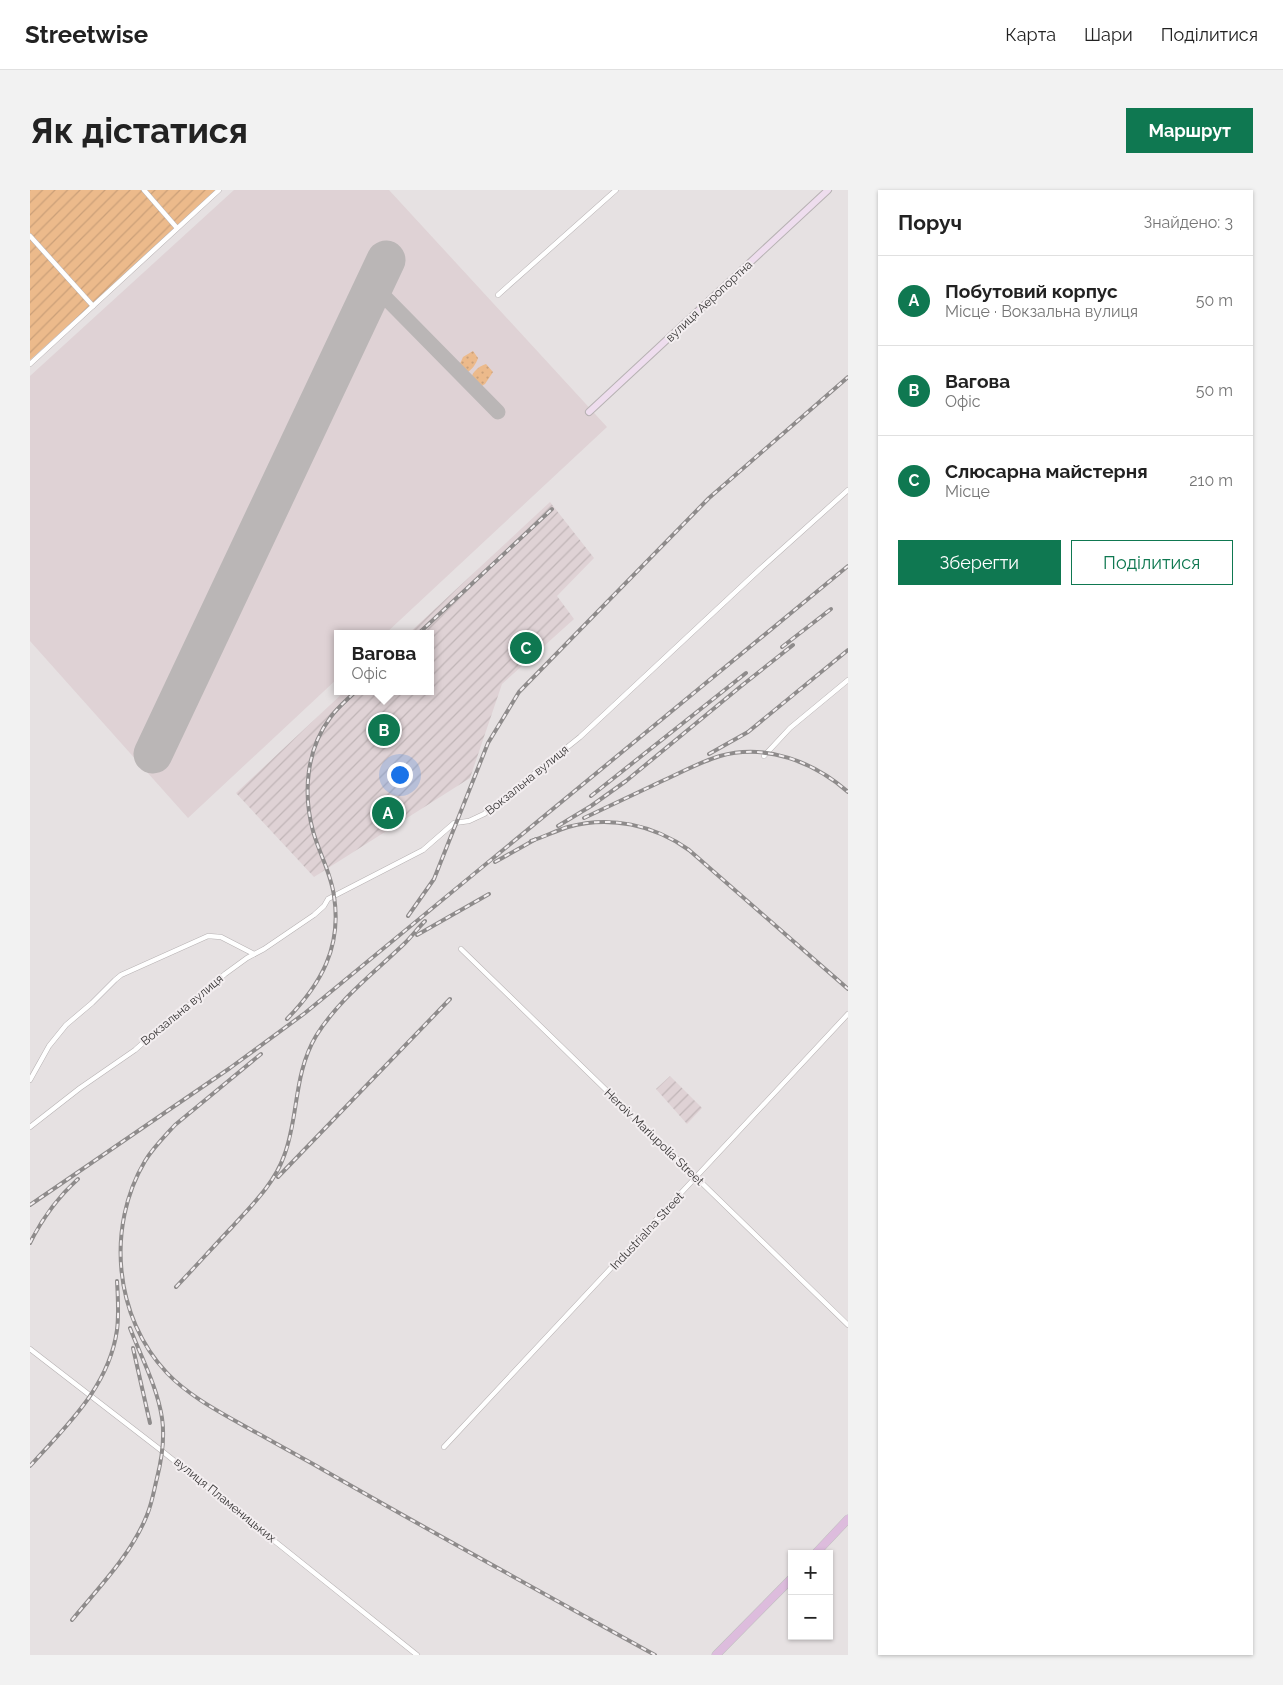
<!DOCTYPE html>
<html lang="uk">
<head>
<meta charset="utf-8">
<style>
	:root { --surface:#fff; --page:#f2f2f2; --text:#222; --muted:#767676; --line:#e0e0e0; --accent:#0f7851 }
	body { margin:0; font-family:Raleway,sans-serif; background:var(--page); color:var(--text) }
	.controls { position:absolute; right:15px; bottom:15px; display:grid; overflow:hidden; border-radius:0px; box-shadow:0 1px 4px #0004 }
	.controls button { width:45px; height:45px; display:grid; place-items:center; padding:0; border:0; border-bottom:1px solid var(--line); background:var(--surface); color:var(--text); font:25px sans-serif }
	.you { position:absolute; left:369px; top:584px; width:18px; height:18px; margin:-12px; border:4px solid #fff; border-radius:50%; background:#1a73e8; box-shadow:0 0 0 8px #1a73e833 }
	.badge { display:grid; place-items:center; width:32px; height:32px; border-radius:50%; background:var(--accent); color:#fff; font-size:16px; font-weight:700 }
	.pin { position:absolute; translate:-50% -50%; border:2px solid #fff; box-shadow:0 1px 5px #0006 }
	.popup { position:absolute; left:304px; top:440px; width:100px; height:65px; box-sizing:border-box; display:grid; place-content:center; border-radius:0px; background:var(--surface); filter:drop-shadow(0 1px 4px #0005); font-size:16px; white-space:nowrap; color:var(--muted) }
	.popup b { font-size:19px; color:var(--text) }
	.popup::after { content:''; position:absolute; left:50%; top:100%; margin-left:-10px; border:10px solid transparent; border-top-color:var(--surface) }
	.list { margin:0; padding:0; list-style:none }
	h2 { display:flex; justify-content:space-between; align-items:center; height:65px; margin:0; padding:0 20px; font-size:21px }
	h2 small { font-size:16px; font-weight:400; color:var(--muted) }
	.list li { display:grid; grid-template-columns:32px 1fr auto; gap:15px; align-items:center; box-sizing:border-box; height:90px; padding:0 20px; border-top:1px solid var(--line) }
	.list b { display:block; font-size:19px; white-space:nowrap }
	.list p { margin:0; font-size:16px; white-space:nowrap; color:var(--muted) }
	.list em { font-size:16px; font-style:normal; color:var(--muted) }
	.actions { display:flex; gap:10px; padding:15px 20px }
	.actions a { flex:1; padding:11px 0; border:1px solid var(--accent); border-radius:0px; text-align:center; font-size:18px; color:var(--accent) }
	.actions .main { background:var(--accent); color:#fff }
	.map { position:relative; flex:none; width:818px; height:1465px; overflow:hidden; border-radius:0px }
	header { display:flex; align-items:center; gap:30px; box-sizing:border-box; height:70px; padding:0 25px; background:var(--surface); border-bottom:1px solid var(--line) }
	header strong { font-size:24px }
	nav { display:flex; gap:28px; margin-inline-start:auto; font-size:18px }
	.intro { display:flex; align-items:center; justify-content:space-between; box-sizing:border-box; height:120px; padding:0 30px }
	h1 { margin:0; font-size:35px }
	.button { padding:12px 22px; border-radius:0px; background:var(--accent); color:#fff; font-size:18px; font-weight:700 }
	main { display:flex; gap:30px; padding:0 30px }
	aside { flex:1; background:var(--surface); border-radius:0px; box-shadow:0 1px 4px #0004 }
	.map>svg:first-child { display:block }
	.built { fill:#dfd2d5 }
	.industrial { fill:url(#industrial-furrows) }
	.grass { fill:url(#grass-dots) }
	.garden { fill:url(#garden-furrows) }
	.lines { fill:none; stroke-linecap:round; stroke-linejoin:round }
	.taxiway { stroke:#bab6b6; stroke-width:15 }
	.runway { stroke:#bab6b6; stroke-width:39 }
	.street-casing { stroke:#b7b2b3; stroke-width:5.5 }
	.secondary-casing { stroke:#b7b2b3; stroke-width:8 }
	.primary-casing { stroke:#bfbfbf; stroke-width:9 }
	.street { stroke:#fff; stroke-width:4.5 }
	.secondary { stroke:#ede; stroke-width:6 }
	.primary { stroke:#ddbcdd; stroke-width:8 }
	.rail-casing { stroke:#8e8b8b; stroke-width:4 }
	.rail { stroke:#f3eef0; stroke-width:2; stroke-dasharray:5.5; stroke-linecap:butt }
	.labels { text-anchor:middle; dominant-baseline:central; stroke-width:4; stroke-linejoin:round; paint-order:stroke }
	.street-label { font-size:12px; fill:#383636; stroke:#f3eef0 }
</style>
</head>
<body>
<header>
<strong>Streetwise</strong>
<nav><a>Карта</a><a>Шари</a><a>Поділитися</a></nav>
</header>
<div class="intro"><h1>Як дістатися</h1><a class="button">Маршрут</a></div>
<main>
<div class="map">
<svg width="818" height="1465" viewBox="0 0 818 1465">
	<defs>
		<pattern id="industrial-furrows" width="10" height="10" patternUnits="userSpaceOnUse" patternTransform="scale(1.25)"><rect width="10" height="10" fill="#dfd2d5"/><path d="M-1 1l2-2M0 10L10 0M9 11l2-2" fill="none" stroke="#c0b5b7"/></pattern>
		<pattern id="grass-dots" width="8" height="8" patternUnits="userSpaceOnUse" patternTransform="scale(1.25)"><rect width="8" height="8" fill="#ecba8b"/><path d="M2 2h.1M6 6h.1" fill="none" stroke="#cba079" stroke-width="1.8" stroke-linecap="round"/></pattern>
		<pattern id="garden-furrows" width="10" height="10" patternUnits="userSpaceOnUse" patternTransform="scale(1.25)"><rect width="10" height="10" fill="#ecba8b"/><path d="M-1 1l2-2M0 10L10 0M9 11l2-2" fill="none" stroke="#cba079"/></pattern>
	</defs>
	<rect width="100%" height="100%" fill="#e6e1e2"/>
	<polygon class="built" points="204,0 359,0 577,237 355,444 308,444 308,488 158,628 0,451 0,186"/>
	<g class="industrial">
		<polygon points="520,312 564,368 527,406 544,429 472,494 440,588 284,687 206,603 315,501 400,501 400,444 378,444"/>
		<polygon points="640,886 672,918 657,934 626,899"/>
	</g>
	<g class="grass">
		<path d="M 443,161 L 448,168 C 446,174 442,180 436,183 L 429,176 L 433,167 Z"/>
		<path d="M 456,174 L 463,182 L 455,194 L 450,197 L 441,189 C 442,182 449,176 456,174 Z"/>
	</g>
	<polygon class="garden" points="0,0 188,0 0,170"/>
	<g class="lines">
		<polyline class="taxiway" points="344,96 468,222"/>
		<polyline class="runway" points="123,564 356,70"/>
		<defs>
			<g id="street">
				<polyline points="114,0 147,38"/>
				<polyline points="0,46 63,116"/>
				<polyline points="468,105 586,0"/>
				<polyline points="0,174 189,0"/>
				<polyline points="734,566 760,538 818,490"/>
				<polyline points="431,759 818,1135"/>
				<polyline points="0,890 19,856 36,835 62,813 85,790 91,785 178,746 191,747 224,764"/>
				<polyline points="0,937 50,898 105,860 125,842 151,822 195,784 217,768 234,759 284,725 294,716 298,709 393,660 424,633 439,631 454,624 550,547 729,380 818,300"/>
				<polyline points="0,1159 132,1261 387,1465"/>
				<polyline points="414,1257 818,824"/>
			</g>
			<polyline id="secondary" points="559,222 798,0"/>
			<g id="primary">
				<polyline points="785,1364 818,1329"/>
				<polyline points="686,1465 762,1388"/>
			</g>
		</defs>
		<use href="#street" class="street-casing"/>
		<use href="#secondary" class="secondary-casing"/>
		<use href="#primary" class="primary-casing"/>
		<use href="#street" class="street"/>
		<use href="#secondary" class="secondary"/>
		<use href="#primary" class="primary"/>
		<defs>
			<g id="rail">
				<polyline points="388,444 522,319"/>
				<polyline points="752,457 801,419"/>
				<polyline points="679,564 718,542 818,460"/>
				<polyline points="561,606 716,483"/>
				<path d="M 554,628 C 579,616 605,604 630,592 C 650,583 670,572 690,566 C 736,553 784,572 818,602"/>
				<polyline points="528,636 561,616 596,591 710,497 763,455"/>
				<path d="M 501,651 C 514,647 525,641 538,637 C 580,625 624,635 659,660 L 818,799"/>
				<polyline points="465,672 506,649"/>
				<polyline points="378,726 404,689 458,553 489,502 679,308 818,187"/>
				<polyline points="387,745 459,704"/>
				<path d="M 257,829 C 291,794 312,757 304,706 C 301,683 289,663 283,641 C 273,604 276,560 300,528 C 307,518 317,510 326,501"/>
				<path d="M 231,864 L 145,935 C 134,947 123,958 115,971 C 76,1037 84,1127 137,1183 C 157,1204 184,1219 209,1233 C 234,1247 258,1260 283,1274 C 396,1339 511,1402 625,1465"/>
				<polyline points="248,987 420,809"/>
				<polyline points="0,1015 200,878 275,823 818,376"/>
				<path d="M 0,1053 C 12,1029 28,1007 48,989"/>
				<path d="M 146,1097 C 165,1077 184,1056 203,1036 C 222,1015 244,994 254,966 C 269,927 263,885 286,846 C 309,809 344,783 375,753 C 382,746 388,738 395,731"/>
				<polyline points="103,1158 120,1233"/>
				<path d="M 0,1276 C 36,1236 79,1197 87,1140 C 89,1124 88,1107 87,1091"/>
				<path d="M 42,1430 C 69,1397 101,1365 117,1325 C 122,1313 124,1300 127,1288 C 132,1268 135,1248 132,1228 C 127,1196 111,1167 100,1138"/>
			</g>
		</defs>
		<use href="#rail" class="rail-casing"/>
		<use href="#rail" class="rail"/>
	</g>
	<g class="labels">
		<g class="street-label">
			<text transform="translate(679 111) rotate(-43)">вулиця Аеропортна</text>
			<text transform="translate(497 590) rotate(-39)">Вокзальна вулиця</text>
			<text transform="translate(152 820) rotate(-40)">Вокзальна вулиця</text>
			<text transform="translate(624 947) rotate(44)">Heroiv Mariupolia Street</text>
			<text transform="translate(617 1041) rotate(-47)">Industrialna Street</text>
			<text transform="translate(195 1310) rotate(39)">вулиця Пламеницьких</text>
		</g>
	</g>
</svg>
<div class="controls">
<button>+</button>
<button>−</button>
</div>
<div class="you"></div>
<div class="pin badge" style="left:358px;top:623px">A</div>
<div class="pin badge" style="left:354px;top:540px">B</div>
<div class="popup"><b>Вагова</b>Офіс</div>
<div class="pin badge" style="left:496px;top:458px">C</div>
</div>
<aside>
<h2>Поруч<small>Знайдено: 3</small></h2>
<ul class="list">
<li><span class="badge">A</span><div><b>Побутовий корпус</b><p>Місце · Вокзальна вулиця</p></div><em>50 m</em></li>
<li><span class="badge">B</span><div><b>Вагова</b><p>Офіс</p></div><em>50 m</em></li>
<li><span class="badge">C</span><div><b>Слюсарна майстерня</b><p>Місце</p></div><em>210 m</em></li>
</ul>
<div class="actions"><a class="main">Зберегти</a><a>Поділитися</a></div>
</aside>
</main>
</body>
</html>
